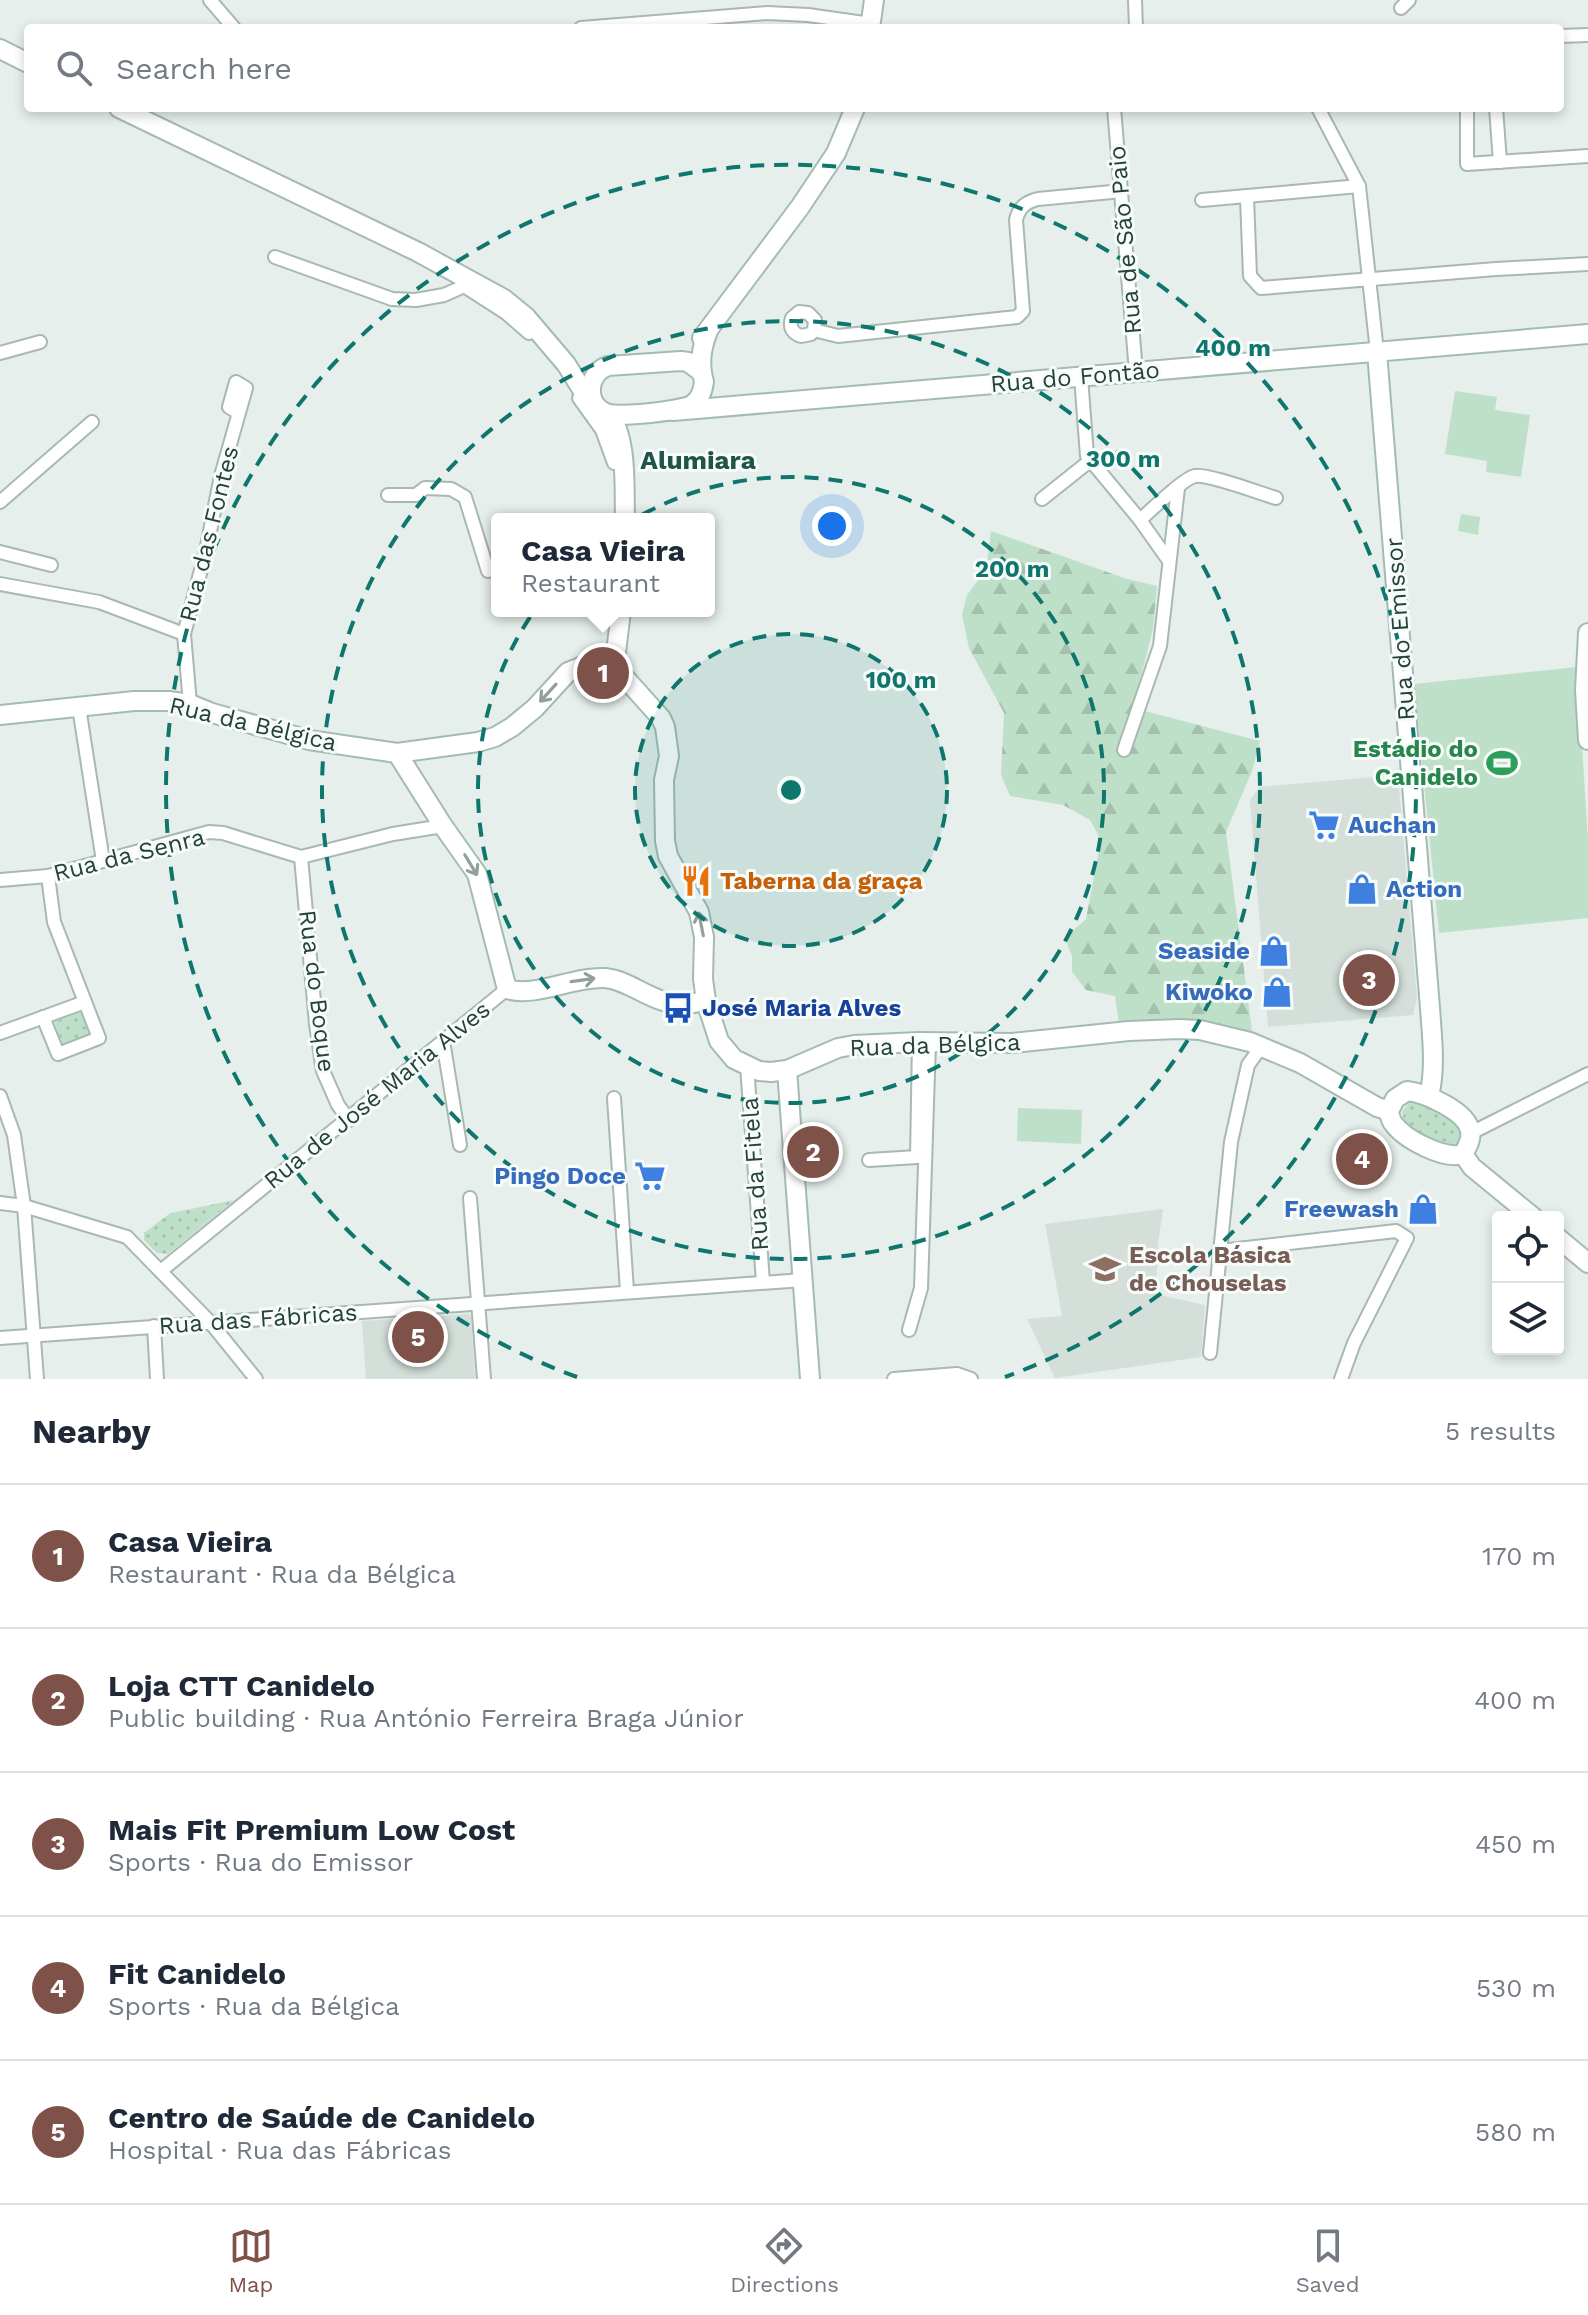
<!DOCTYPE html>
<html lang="en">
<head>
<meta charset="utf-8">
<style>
	:root { --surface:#fff; --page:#f2f2f3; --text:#1f2937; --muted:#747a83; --line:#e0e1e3; --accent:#7f5249 }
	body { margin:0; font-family:"Work Sans",sans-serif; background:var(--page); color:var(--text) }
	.controls { position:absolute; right:24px; bottom:24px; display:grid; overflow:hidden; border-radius:8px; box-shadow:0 4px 12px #0003 }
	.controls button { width:72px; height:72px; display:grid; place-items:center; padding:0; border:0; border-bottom:2px solid var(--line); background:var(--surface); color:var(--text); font:40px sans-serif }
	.you { position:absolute; left:832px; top:526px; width:28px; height:28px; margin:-20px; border:6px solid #fff; border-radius:50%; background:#1a73e8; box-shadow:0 0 0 12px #1a73e833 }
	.badge { display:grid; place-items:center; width:52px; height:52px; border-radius:50%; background:var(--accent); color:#fff; font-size:26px; font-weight:700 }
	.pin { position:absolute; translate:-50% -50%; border:4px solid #fff; box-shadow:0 2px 8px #0006 }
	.popup { position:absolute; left:491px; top:513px; width:224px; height:104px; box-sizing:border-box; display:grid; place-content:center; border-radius:8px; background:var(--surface); filter:drop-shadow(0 2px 6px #0005); font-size:26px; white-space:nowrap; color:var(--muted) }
	.popup b { font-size:30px; color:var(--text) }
	.popup::after { content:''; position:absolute; left:50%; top:100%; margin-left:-16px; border:16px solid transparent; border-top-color:var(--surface) }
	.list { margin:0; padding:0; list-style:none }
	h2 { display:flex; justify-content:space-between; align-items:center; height:104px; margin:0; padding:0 32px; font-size:34px }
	h2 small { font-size:26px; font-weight:400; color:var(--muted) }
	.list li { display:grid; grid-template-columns:52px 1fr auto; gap:24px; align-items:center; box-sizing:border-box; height:144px; padding:0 32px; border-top:2px solid var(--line) }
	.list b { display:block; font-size:30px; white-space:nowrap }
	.list p { margin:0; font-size:26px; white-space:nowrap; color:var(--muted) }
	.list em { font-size:26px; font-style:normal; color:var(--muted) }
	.icon { flex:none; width:44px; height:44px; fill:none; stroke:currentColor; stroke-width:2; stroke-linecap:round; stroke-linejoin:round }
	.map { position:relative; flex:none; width:1588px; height:1379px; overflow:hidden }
	.search { position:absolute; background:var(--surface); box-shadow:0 4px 12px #0003; left:24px; right:24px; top:24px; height:88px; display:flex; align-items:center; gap:20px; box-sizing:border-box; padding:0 28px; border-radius:8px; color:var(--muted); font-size:30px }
	.sheet { height:824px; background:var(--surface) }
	nav { display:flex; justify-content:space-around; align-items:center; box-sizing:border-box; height:112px; border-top:2px solid var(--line); background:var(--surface); font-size:22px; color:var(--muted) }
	nav a { display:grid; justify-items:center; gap:4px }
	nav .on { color:var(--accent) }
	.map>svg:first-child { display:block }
	.built { fill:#d4dfda }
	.grass { fill:url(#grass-dots) }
	.forest { fill:url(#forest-firs) }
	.green { fill:#bfe0c8 }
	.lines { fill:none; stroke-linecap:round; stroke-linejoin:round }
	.street-casing { stroke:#a8b8b2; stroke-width:16 }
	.secondary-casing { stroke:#a4bbb3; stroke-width:22 }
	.street { stroke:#fff; stroke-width:12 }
	.secondary { stroke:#fff; stroke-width:18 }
	.oneway { stroke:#92a09c }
	.ring { fill:none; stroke:#0f766e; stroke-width:4; stroke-dasharray:14 10 }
	.labels { text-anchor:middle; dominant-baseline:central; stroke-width:6; stroke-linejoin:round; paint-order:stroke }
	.street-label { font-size:24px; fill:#24423a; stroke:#f7fbf9 }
	.leisure-label { font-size:24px; font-weight:bold; fill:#27864d; stroke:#f7fbf9; text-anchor:end }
	.shop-label { font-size:24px; font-weight:bold; fill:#366cbe; stroke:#f7fbf9; text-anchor:end }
	.food-label { font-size:24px; font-weight:bold; fill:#c56008; stroke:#f7fbf9; text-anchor:start }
	.transit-label { font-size:24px; font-weight:bold; fill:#164399; stroke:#f7fbf9; text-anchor:start }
	.education-label { font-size:24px; font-weight:bold; fill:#785e54; stroke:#f7fbf9; text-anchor:start }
	.neighbourhood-label { font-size:26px; font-weight:bold; fill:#1f5548; stroke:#f7fbf9 }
	.centre { fill:#0f766e; stroke:#f7fbf9; stroke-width:4 }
	.ring-label { font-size:24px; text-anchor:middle; font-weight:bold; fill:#0f766e; stroke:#f7fbf9; stroke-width:6; stroke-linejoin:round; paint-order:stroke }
</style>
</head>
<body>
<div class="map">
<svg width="1588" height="1379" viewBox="0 0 1588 1379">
	<defs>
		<pattern id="grass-dots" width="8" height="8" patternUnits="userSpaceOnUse" patternTransform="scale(2)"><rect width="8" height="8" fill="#bfe0c8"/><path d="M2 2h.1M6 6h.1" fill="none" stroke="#a4c1ad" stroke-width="1.8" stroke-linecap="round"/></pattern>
		<pattern id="forest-firs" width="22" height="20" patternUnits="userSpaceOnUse" patternTransform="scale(2)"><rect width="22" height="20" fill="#bfe0c8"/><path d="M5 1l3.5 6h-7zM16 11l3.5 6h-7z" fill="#a4c1ad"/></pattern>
	</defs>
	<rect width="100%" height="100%" fill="#e6efeb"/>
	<g class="built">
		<polygon points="1398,775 1417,998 1413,1015 1268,1027 1250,800 1259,787"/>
		<polygon points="1163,1209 1158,1244 1156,1294 1205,1305 1201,1357 1055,1378 1027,1319 1062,1316 1045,1224"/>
		<polygon points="468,1314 471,1317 475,1379 366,1379 362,1321"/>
	</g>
	<g class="grass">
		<polygon points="81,1012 90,1034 63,1045 54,1022"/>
		<polygon points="1416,1101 1457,1124 1461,1133 1460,1142 1452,1148 1441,1147 1405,1125 1402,1111 1410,1102"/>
		<polygon points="234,1200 168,1254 157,1253 144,1240 144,1233 169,1214 176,1212"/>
	</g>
	<polygon class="forest" points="991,531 1127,579 1157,586 1153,629 1133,708 1260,741 1252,771 1226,832 1252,1031 1209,1025 1119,1025 1115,996 1086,990 1072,972 1072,956 1065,938 1086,919 1101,840 1090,820 1063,805 1010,796 1001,775 1004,713 969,648 962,615 967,595 986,570"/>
	<g class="green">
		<polygon points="1455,391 1497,397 1495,410 1530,415 1521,477 1486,472 1487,461 1445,454"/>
		<polygon points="1461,514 1480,517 1478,535 1458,531"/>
		<polygon points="1577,667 1588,842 1588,918 1439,933 1414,684"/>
		<polygon points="1018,1108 1082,1110 1081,1144 1017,1141"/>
	</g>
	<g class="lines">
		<defs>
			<g id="street">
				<polyline points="210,0 234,28"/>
				<polyline points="1135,0 1136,28"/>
				<polyline points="1401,8 1409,0"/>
				<polyline points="581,28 767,13 808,15 871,24"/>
				<polyline points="1560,36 1588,35"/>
				<polyline points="1114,108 1136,372"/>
				<polyline points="1318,108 1359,186 1377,352"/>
				<polyline points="1467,108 1467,164 1588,156"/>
				<polyline points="1496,108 1500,162"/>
				<polyline points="1247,197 1250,276 1261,288 1496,269 1588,264"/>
				<polyline points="1202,200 1359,186"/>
				<polyline points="275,257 392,299 416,300 444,295 471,283"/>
				<polyline points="464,286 506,313 529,333"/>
				<path d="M 814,330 L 815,320 L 808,313 L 799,312 L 792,318 C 789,327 792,333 801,336 L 811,334 L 814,330 L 838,336 L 1017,317 L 1023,311 L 1016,220 C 1019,207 1026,202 1038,199 L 1122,191"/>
				<polyline points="0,353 40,342"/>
				<polyline points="1081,377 1087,456 1140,520 1169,561"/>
				<polyline points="579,398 602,430 614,463"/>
				<polyline points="388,495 416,495 425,488 451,489 465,497 488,571 497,569"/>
				<polyline points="1042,499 1091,460"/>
				<polyline points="0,502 92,422"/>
				<path d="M 1140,520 C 1150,511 1184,478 1195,476 C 1209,474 1259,493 1276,498"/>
				<polyline points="0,552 51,565"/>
				<polyline points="0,584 99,602 184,634"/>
				<polyline points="190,704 184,634 206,551 221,476 246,388 236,382 229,407 239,413"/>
				<polyline points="79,707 103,861"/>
				<polyline points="1124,750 1160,646 1178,488"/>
				<polyline points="301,857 316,1024 323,1071 338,1105 349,1120"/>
				<polyline points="0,880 48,876 209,832 223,833 301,857 393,834 443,826"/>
				<polyline points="43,1017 58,1054 99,1038 85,1002"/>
				<polyline points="0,1033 85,1002 54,922 48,876"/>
				<polyline points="443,1041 460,1145"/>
				<polyline points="747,1066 763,1282"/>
				<polyline points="0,1096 14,1135 24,1206 37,1379"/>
				<polyline points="614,1098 627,1291"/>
				<polyline points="1471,1133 1588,1074"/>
				<polyline points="869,1160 917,1157 919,1042"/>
				<polyline points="470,1198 484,1379"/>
				<polyline points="0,1203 24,1206 127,1237 210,1322 256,1379"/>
				<polyline points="1220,1251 1396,1231 1407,1238 1354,1343 1341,1379"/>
				<polyline points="162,1270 507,989"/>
				<polyline points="154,1326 157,1379"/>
				<polyline points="909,1330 921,1288 929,1042"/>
				<polyline points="0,1338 803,1280"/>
				<polyline points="1210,1353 1231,1142 1248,1065 1261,1047"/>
				<polyline points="894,1379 957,1374 971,1379"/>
			</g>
			<g id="secondary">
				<polyline points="870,28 874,0"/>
				<polyline points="0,49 28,63"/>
				<polyline points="119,108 418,252 504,299 526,317 566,364 588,399 598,408"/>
				<polyline points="702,338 800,207 836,153 855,108"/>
				<path d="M 1377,352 L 1430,1008 C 1432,1037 1436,1068 1429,1096"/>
				<path d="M 700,371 L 688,362 L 681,361 L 608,366 C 587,373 584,404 606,413 C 617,418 684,411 693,404 C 700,399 703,390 704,382 C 699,364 701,349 708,331"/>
				<polyline points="673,411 1588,334"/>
				<path d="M 608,414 C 628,435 624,490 625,519"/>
				<polyline points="1588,633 1585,690 1588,740"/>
				<polyline points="614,669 621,611"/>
				<polyline points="0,715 134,701 169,701 190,704 212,713 309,740 397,753 478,742 495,737 512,727 535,708 568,672 588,664 606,664 626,679 661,718 665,727 669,756 664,780 665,841 668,856 699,912 704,937 703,979 706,1001 719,1041 734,1059 759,1071 771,1072 787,1070 838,1048 854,1045 919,1042 1012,1043 1129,1031 1179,1029 1200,1030 1250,1042 1300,1063 1377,1107 1389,1111"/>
				<path d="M 397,753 L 443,826 L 477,874 L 507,989 C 536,998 574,976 605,978 C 626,980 643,995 663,1001 C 677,1005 692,1004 706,1001"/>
				<polyline points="787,1070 810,1379"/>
				<path d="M 1407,1091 C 1425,1093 1467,1111 1470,1131 C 1472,1140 1467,1147 1463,1154 C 1444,1160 1404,1139 1393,1123 C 1390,1119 1390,1116 1389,1111 L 1395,1099 Z"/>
				<polyline points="1463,1154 1472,1167 1533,1217"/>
				<polyline points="1558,1238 1588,1263"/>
			</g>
		</defs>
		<use href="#street" class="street-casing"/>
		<use href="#secondary" class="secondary-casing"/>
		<use href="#street" class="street"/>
		<use href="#secondary" class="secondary"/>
	</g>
	<defs><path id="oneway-shaft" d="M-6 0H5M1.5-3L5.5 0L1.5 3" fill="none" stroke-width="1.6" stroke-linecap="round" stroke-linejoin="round" transform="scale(2)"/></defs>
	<g class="oneway">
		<use href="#oneway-shaft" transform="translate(548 693) rotate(132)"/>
		<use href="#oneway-shaft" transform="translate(471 865) rotate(59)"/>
		<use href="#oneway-shaft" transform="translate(701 924) rotate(-101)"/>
		<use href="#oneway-shaft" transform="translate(583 980) rotate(-8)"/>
	</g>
	<circle cx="791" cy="790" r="156" fill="#0f766e" fill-opacity=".12"/>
	<g class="ring">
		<circle cx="791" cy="790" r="156"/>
		<circle cx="791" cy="790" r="313"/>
		<circle cx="791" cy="790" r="469"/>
		<path d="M577 1377A625 625 0 1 1 1005 1377"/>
	</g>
	<defs>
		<symbol id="stadium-bare" viewBox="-9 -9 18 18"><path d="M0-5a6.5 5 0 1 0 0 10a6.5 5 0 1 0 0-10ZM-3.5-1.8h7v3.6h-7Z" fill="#2e9e5b" stroke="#f7fbf9" stroke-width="2.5" paint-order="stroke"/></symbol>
		<symbol id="supermarket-bare" viewBox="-9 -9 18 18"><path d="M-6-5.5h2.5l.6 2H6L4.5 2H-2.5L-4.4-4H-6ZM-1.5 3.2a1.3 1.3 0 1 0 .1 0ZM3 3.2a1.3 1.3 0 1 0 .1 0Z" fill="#3f7fe0" stroke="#f7fbf9" stroke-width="2.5" paint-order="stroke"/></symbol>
		<symbol id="restaurant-bare" viewBox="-9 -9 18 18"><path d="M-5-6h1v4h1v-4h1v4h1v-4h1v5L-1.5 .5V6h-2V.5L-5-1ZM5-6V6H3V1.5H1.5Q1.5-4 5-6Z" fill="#e8710a" stroke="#f7fbf9" stroke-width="2.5" paint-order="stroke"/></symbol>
		<symbol id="shop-bare" viewBox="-9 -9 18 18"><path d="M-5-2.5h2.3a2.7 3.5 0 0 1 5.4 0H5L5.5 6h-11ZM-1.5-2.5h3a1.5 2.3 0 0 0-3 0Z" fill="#3f7fe0" stroke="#f7fbf9" stroke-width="2.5" paint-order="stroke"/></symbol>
		<symbol id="bus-bare" viewBox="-9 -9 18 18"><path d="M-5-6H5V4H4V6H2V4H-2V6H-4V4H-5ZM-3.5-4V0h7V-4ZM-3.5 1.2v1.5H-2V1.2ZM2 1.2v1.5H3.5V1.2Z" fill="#1a4fb4" stroke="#f7fbf9" stroke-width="2.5" paint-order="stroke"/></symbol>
		<symbol id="school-bare" viewBox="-9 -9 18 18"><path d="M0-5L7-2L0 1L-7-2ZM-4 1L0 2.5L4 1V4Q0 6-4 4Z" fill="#8d6e63" stroke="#f7fbf9" stroke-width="2.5" paint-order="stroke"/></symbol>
	</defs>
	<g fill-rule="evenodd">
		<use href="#stadium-bare" x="1480" y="741" width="44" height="44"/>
		<use href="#supermarket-bare" x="1302" y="803" width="44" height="44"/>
		<use href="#restaurant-bare" x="674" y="859" width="44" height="44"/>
		<use href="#shop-bare" x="1340" y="867" width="44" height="44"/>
		<use href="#shop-bare" x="1252" y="929" width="44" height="44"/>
		<use href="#shop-bare" x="1255" y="970" width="44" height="44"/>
		<use href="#bus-bare" x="656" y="986" width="44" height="44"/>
		<use href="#supermarket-bare" x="628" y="1154" width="44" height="44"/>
		<use href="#shop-bare" x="1401" y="1187" width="44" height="44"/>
		<use href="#school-bare" x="1083" y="1247" width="44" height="44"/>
	</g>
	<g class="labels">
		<g class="street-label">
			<text transform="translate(1125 240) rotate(-95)">Rua de São Paio</text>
			<text transform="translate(1075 377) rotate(-5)">Rua do Fontão</text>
			<text transform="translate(209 534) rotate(-76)">Rua das Fontes</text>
			<text transform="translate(1400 629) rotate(-94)">Rua do Emissor</text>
			<text transform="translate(253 724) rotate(13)">Rua da Bélgica</text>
			<text transform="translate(129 855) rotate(-14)">Rua da Senra</text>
			<text transform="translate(317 991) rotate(83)">Rua do Boque</text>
			<text transform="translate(935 1045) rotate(-2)">Rua da Bélgica</text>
			<text transform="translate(377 1095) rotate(-39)">Rua de José Maria Alves</text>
			<text transform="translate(755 1174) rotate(-94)">Rua da Fitela</text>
			<text transform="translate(258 1319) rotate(-4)">Rua das Fábricas</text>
		</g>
		<g class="leisure-label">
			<text x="1478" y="749">Estádio do<tspan x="1478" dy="28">Canidelo</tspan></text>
		</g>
		<g class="shop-label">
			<text x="1348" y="825" text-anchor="start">Auchan</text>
			<text x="1386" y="889" text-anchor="start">Action</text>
			<text x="1250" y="951">Seaside</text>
			<text x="1253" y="992">Kiwoko</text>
			<text x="626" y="1176">Pingo Doce</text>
			<text x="1399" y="1209">Freewash</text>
		</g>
		<g class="food-label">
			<text x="720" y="881">Taberna da graça</text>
		</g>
		<g class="transit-label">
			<text x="702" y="1008">José Maria Alves</text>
		</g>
		<g class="education-label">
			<text x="1129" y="1255">Escola Básica<tspan x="1129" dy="28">de Chouselas</tspan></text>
		</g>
		<g class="neighbourhood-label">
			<text x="698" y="460">Alumiara</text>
		</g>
	</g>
	<circle cx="791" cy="790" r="12" class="centre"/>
	<g class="ring-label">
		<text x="1233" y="356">400 m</text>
		<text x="1123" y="467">300 m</text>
		<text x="1012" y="577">200 m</text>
		<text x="901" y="688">100 m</text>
	</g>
</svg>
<div class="controls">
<button><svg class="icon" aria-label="locate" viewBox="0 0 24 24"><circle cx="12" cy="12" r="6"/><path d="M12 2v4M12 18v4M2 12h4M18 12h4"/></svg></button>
<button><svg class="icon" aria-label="layers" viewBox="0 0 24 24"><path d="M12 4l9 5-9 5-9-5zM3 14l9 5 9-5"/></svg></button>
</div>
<div class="you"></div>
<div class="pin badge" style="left:603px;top:673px">1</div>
<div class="popup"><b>Casa Vieira</b>Restaurant</div>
<div class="pin badge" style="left:813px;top:1152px">2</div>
<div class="pin badge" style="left:1369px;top:980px">3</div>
<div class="pin badge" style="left:1362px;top:1159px">4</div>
<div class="pin badge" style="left:418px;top:1337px">5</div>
<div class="search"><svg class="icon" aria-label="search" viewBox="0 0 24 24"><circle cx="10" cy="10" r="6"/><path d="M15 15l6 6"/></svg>Search here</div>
</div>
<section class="sheet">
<h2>Nearby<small>5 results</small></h2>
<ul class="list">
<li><span class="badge">1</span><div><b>Casa Vieira</b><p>Restaurant · Rua da Bélgica</p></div><em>170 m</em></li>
<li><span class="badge">2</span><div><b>Loja CTT Canidelo</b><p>Public building · Rua António Ferreira Braga Júnior</p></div><em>400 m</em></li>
<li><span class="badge">3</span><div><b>Mais Fit Premium Low Cost</b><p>Sports · Rua do Emissor</p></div><em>450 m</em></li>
<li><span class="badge">4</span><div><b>Fit Canidelo</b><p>Sports · Rua da Bélgica</p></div><em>530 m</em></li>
<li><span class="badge">5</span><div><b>Centro de Saúde de Canidelo</b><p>Hospital · Rua das Fábricas</p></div><em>580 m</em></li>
</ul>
</section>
<nav>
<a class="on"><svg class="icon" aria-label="map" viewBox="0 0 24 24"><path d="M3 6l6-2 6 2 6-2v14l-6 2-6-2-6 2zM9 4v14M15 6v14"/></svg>Map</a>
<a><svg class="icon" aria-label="directions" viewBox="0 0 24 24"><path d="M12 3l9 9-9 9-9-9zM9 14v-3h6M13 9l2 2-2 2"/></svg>Directions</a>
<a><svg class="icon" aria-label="saved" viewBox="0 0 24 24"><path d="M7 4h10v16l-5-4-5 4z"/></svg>Saved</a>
</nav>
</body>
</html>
